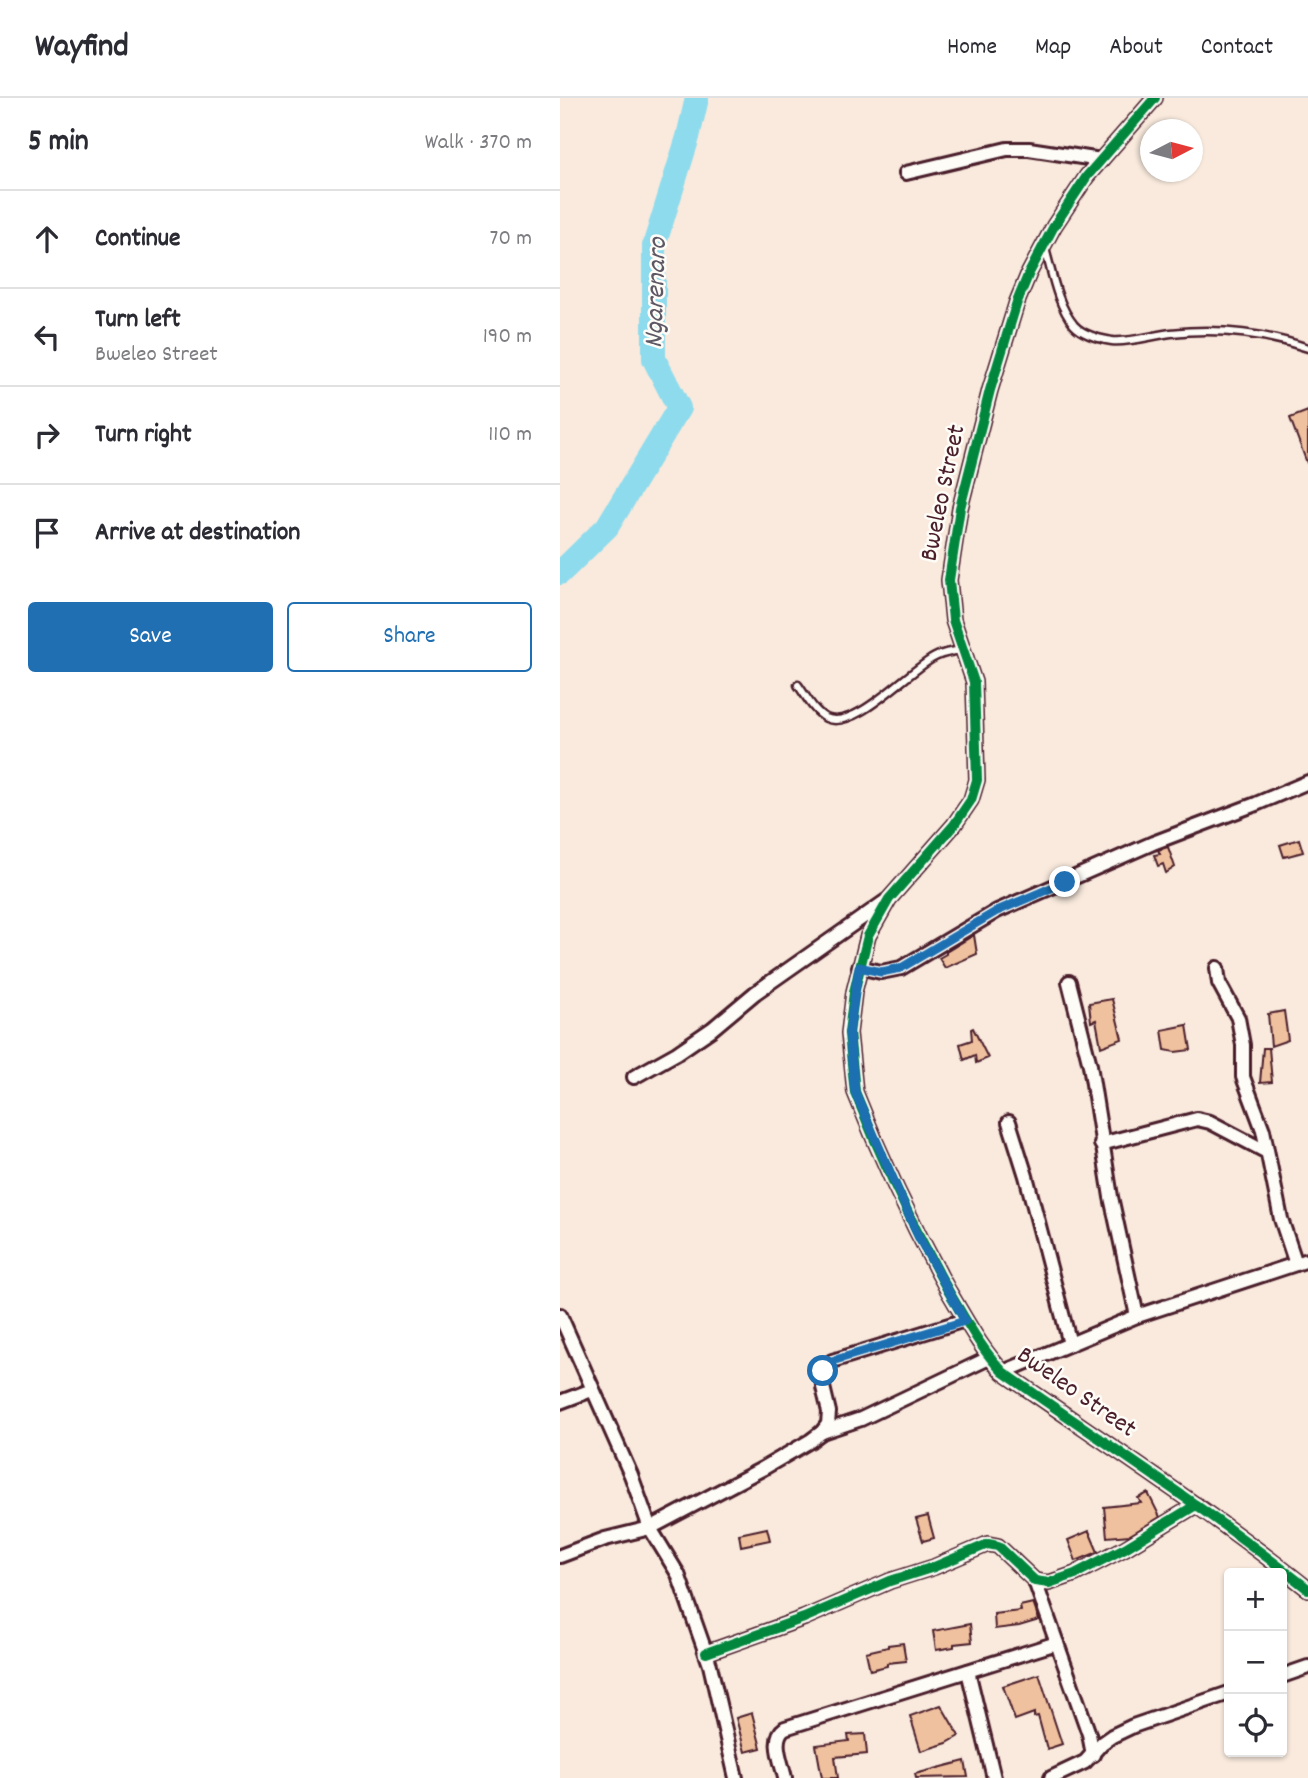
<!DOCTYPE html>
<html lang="en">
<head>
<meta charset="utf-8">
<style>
	:root { --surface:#fff; --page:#f2f2f3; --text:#2b2b33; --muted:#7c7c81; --line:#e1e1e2; --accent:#1f6fb2 }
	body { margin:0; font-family:Dekko,sans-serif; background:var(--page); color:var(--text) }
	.controls { position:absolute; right:21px; bottom:21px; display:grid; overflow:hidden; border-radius:7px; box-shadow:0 2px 5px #0004 }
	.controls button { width:63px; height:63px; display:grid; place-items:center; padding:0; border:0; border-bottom:2px solid var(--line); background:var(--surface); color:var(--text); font:35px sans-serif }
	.compass { position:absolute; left:580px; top:21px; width:63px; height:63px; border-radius:50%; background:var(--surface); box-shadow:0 2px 5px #0004; rotate:84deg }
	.stop { position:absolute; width:21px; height:21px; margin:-16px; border:5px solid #1f6fb2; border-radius:50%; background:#fff }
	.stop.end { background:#1f6fb2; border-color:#fff; box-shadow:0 2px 7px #0008 }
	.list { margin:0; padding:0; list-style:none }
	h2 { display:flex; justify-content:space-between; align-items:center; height:91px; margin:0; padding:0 28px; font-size:30px }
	h2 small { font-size:23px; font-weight:400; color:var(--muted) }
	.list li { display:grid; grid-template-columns:46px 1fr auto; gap:21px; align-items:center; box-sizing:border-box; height:98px; padding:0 28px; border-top:2px solid var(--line) }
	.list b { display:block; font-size:26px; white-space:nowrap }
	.list p { margin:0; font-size:23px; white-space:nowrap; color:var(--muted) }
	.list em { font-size:23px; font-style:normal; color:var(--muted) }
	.actions { display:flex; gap:14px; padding:21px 28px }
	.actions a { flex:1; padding:16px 0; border:2px solid var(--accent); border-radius:7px; text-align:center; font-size:24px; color:var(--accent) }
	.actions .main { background:var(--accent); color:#fff }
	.icon { flex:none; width:38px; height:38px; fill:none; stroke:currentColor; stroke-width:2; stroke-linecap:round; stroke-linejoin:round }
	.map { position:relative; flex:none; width:748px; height:1680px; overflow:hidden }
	header { display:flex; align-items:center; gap:42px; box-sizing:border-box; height:98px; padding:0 35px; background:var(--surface); border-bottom:2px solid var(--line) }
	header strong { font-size:33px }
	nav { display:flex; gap:38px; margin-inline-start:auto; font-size:24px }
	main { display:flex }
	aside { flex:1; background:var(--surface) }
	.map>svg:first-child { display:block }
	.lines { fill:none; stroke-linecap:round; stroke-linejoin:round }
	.river { stroke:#8edbed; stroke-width:24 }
	.building { fill:#f0c19f; stroke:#4a1f2b; stroke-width:2 }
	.service-casing { stroke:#4a1f2b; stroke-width:11 }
	.minor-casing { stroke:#4a1f2b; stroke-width:18 }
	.service { stroke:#fdfcf7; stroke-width:6 }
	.minor { stroke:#fdfcf7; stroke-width:12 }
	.cycleway-casing { stroke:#fdfcf7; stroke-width:15 }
	.cycleway { stroke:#00873e; stroke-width:10 }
	.route { stroke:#1f6fb2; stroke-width:9 }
	.labels { text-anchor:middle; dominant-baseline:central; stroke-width:5; stroke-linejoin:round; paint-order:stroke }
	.street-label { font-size:26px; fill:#4a1f2b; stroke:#fdfcf7 }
	.water-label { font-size:28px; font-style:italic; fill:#5e5765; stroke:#fdfcf7 }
</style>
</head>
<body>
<header>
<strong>Wayfind</strong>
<nav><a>Home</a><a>Map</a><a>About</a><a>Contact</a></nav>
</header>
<main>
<aside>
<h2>5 min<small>Walk · 370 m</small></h2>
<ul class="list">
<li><svg class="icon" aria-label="ahead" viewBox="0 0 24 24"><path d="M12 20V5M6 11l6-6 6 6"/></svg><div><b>Continue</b></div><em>70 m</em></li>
<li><svg class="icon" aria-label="left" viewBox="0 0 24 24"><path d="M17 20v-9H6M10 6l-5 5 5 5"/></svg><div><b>Turn left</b><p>Bweleo Street</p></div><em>190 m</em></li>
<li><svg class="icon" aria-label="right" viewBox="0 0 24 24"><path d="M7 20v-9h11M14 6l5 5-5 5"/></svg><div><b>Turn right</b></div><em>110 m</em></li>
<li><svg class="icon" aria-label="arrive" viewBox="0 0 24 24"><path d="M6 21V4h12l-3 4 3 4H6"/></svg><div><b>Arrive at destination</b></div></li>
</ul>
<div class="actions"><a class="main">Save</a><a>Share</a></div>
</aside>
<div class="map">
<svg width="748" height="1680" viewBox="0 0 748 1680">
	<rect width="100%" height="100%" fill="#f9eadd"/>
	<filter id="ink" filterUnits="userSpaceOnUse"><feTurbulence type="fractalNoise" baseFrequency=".0143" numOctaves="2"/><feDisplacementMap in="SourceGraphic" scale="14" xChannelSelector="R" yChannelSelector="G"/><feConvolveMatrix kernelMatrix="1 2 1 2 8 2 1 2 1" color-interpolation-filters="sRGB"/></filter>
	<g filter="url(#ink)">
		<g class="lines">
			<polyline class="river" points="0,475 47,429 119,310 94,261 94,148 128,39 137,0"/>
		</g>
		<g class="building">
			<polygon points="748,313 748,365 747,365 730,320"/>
			<polygon points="739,741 743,754 724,759 720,747"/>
			<polygon points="608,749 615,769 606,775 603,766 598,768 594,757 600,756 598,752"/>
			<polygon points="414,837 417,856 385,870 379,860 386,856 386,854"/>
			<polygon points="552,901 562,941 541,949 536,922 531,924 529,905"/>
			<polygon points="724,913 728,942 711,948 708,916"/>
			<polygon points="627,927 631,952 615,954 605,952 602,932"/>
			<polygon points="413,930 428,960 416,965 415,957 404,962 400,946 412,942 411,931"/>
			<polygon points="703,950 709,950 712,984 700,985"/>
			<polygon points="588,1395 600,1419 570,1437 547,1439 544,1409 581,1405 578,1400"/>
			<polygon points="368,1418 374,1440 363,1443 356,1421"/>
			<polygon points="207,1430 210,1442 181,1448 179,1436"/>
			<polygon points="529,1433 538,1454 516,1463 508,1442"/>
			<polygon points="473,1505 479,1522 459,1528 435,1531 434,1516 461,1513 460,1508"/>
			<polygon points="410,1526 412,1544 394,1546 394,1549 376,1552 373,1533"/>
			<polygon points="343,1545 346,1563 327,1565 327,1568 310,1572 306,1554 328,1549 328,1547"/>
			<polygon points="479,1576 502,1646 487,1651 478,1618 474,1619 474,1615 455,1622 443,1588"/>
			<polygon points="381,1607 399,1638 387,1645 361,1653 350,1618"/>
			<polygon points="192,1615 201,1650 185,1654 176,1620"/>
			<polygon points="305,1636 307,1656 275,1659 278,1680 262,1680 256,1647 289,1643 288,1637"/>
			<polygon points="405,1663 408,1679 356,1680 355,1676"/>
		</g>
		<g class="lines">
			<defs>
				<g id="service">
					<path d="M 484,147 C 492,173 496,205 514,227 C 523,237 540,241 552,243 C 568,245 594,237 611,235 C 657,230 704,235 748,250"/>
					<path d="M 238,587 C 246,598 254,614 266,620 C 296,634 351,569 377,558 C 385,554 395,553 403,552"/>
				</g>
				<g id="minor">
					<path d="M 595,0 L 527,78 L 494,128 L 469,175 L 457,204 L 430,292 L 400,410 L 389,482 L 393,522 L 414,584 L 417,682 L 411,702 L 394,727 L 329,801 L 308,838 L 294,894 L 289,935 L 295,994 C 322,1063 353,1129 389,1194 C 406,1222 420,1250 443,1274 C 545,1345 650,1413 748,1491"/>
					<polyline points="346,75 447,51 469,51 541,62"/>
					<polyline points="299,869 321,874 341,870 437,813 593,745 696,706 748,684"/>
					<polyline points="657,870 659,885 678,920 683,947 683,979 703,1032 721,1121 736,1166"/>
					<polyline points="509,884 530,967 551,1099 577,1218"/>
					<polyline points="74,979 117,955 152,931 195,895 326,803"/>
					<polyline points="449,1024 466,1078 510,1246"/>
					<polyline points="541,1046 637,1021 650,1024 707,1054"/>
					<polyline points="0,1217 71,1377 90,1430 118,1476 150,1567 176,1680"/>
					<polyline points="443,1274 577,1218 748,1162"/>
					<polyline points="0,1304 32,1292"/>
					<polyline points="262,1334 301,1321 429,1260"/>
					<polyline points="0,1458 45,1441 90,1430 202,1371 250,1343 262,1334 268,1326 269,1314 263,1289 263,1273 272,1263 405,1222"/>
					<polyline points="475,1483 529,1636 533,1657"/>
					<polyline points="146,1555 244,1520 330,1483 374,1469 428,1446 438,1448 475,1483 489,1485 515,1476 565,1450 636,1407"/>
					<polyline points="408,1573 434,1680"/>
					<polyline points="722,1578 748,1569"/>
					<path d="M 225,1680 C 222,1665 210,1640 225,1630 L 497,1545"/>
					<polyline points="491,1680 525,1664 542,1645 552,1638 573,1628 669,1595"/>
				</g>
			</defs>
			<use href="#service" class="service-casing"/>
			<use href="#minor" class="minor-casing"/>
			<use href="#service" class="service"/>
			<use href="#minor" class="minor"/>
			<defs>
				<g id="cycleway">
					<path d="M 595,0 L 527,78 L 494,128 L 469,175 L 457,204 L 430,292 L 400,410 L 389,482 L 393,522 L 414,584 L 417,682 L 411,702 L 394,727 L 329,801 L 308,838 L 294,894 L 289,935 L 295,994 C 322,1063 353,1129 389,1194 C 406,1222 420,1250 443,1274 C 545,1345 650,1413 748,1491"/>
					<polyline points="146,1555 244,1520 330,1483 374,1469 428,1446 438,1448 475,1483 489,1485 515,1476 565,1450 636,1407"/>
				</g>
			</defs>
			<use href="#cycleway" class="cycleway-casing"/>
			<use href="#cycleway" class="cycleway"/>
		</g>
	</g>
	<g class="lines" filter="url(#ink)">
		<polyline class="route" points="263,1273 272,1263 405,1223 358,1138 295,994 289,935 299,869 321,874 341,870 437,813 505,784"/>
	</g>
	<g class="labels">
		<g class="street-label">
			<text transform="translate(384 395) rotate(-78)">Bweleo Street</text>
			<text transform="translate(516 1295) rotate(35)">Bweleo Street</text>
		</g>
		<g class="water-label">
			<text transform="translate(98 195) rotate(-88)">Ngarenaro</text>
		</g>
	</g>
</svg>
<div class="controls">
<button>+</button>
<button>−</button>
<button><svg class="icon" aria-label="locate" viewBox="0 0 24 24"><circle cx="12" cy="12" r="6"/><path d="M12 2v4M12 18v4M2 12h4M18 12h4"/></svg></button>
</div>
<svg class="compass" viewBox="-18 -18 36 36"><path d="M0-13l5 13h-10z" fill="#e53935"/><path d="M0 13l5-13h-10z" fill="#7c7c81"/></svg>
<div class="stop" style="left:263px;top:1273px"></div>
<div class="stop end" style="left:505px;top:784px"></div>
</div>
</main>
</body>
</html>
